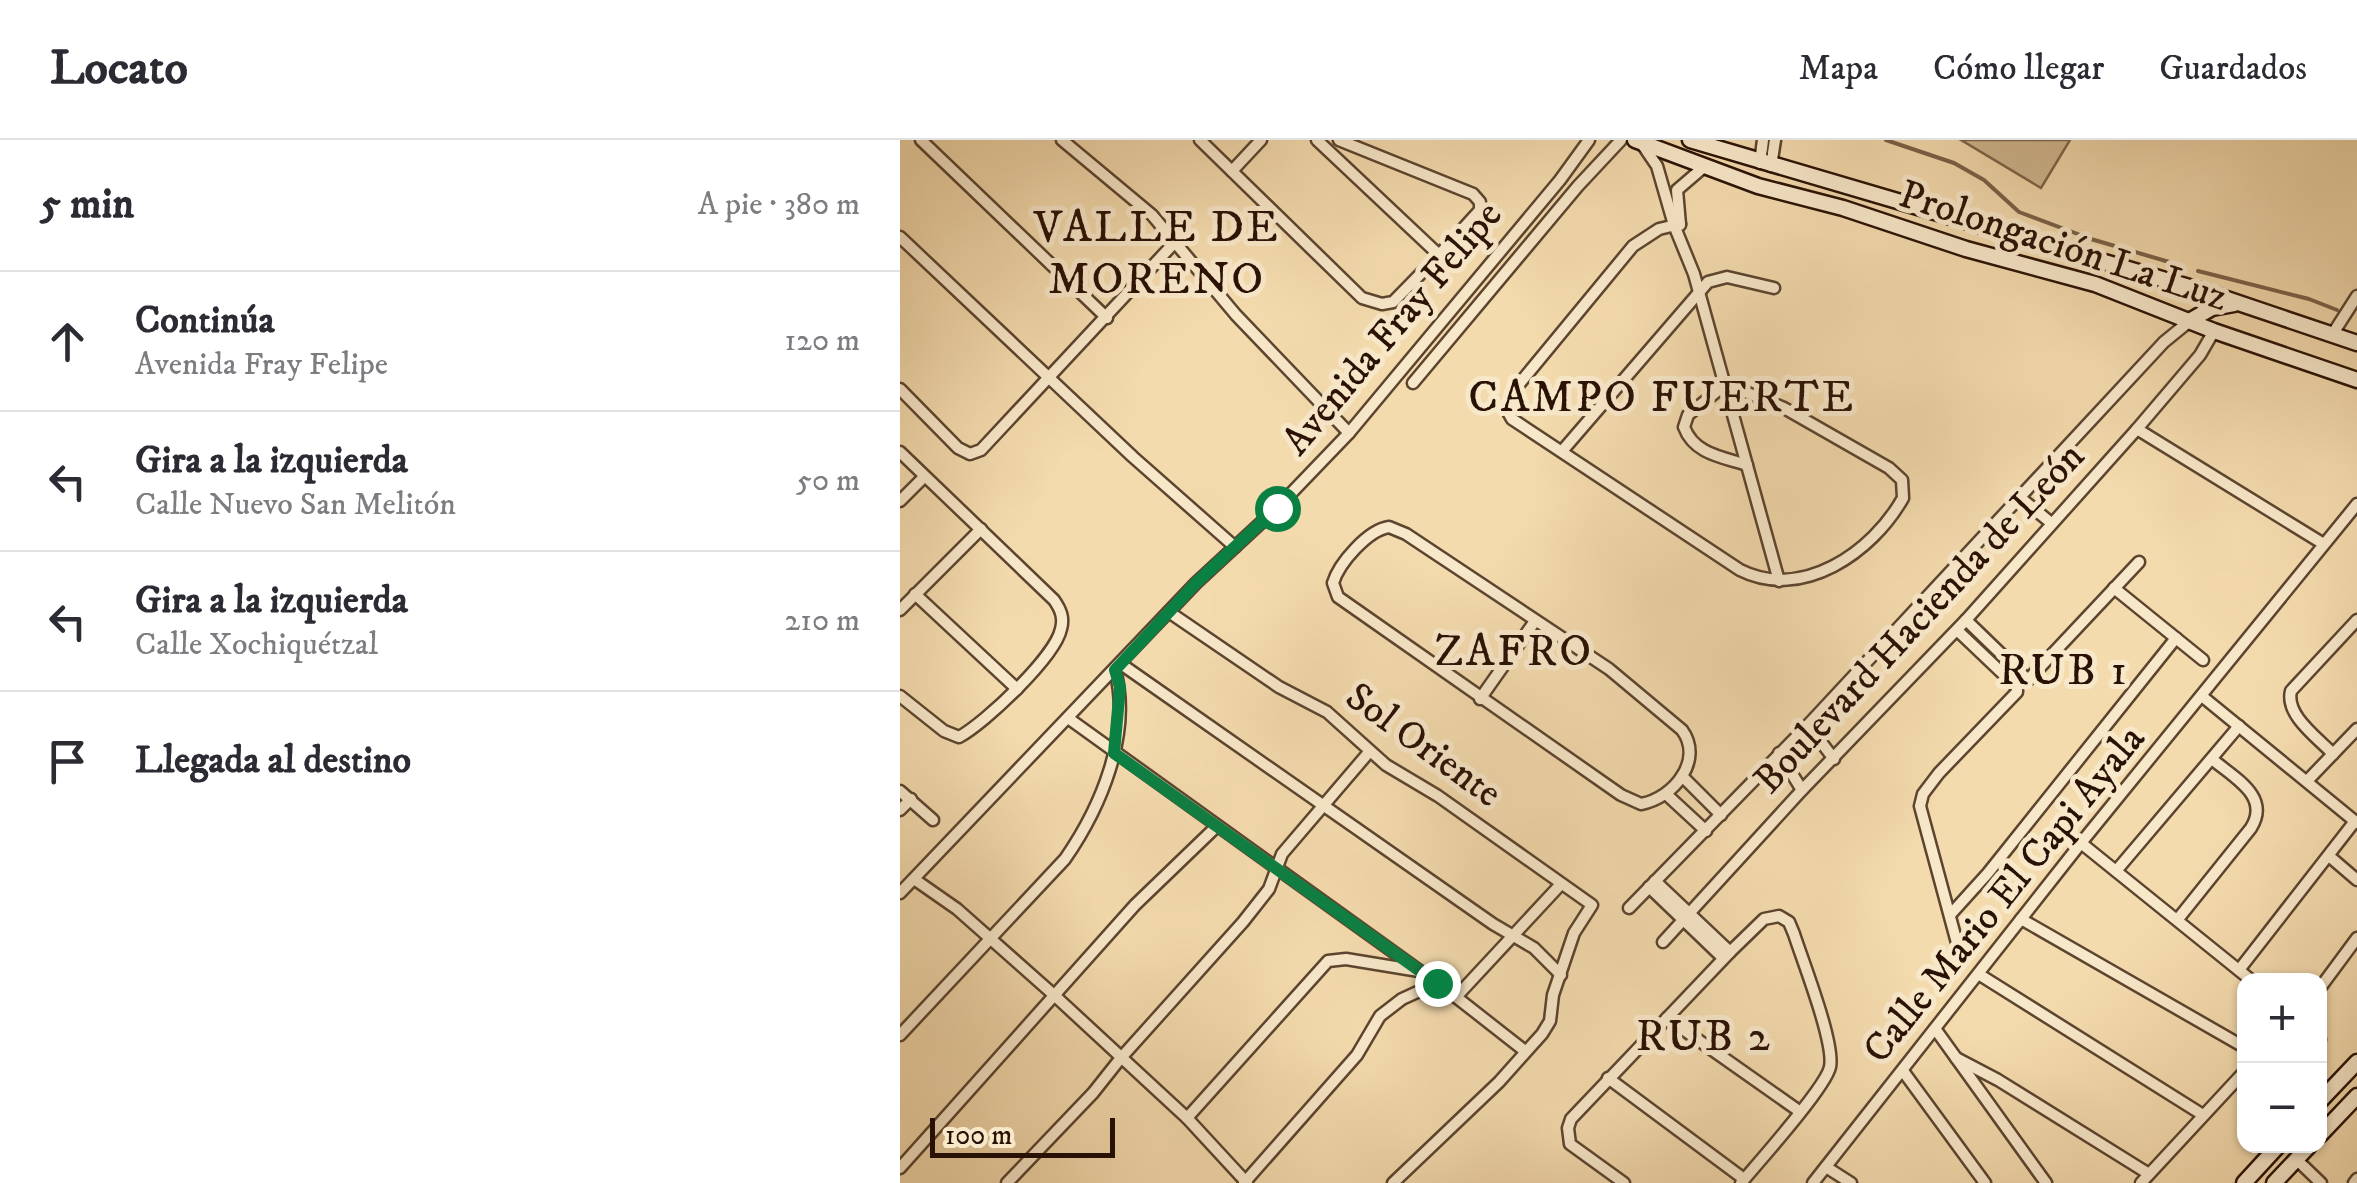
<!DOCTYPE html>
<html lang="es">
<head>
<meta charset="utf-8">
<style>
	:root { --surface:#fff; --page:#f7f7f7; --text:#2b2b33; --muted:#7c7c81; --line:#e1e1e2 }
	body { margin:0; font-family:"IM FELL DW Pica",serif; background:var(--page); color:var(--text) }
	.controls { position:absolute; right:30px; bottom:30px; display:grid; overflow:hidden; border-radius:20px; box-shadow:0 2px 8px #0004 }
	.controls button { width:90px; height:90px; display:grid; place-items:center; padding:0; border:0; border-bottom:2px solid var(--line); background:var(--surface); color:var(--text); font:50px sans-serif }
	.scale { position:absolute; left:30px; bottom:25px; width:185px; box-sizing:border-box; padding-left:10px; border:5px solid #2a1105; border-top:0; font-size:28px; line-height:35px; white-space:nowrap; color:#2a1105; -webkit-text-stroke:8px #f8e8ca; paint-order:stroke }
	.stop { position:absolute; width:30px; height:30px; margin:-22px; border:8px solid #0b8043; border-radius:50%; background:#fff }
	.stop.end { background:#0b8043; border-color:#fff; box-shadow:0 2px 10px #0008 }
	.list { margin:0; padding:0; list-style:none }
	h2 { display:flex; justify-content:space-between; align-items:center; height:130px; margin:0; padding:0 40px; font-size:42px }
	h2 small { font-size:32px; font-weight:400; color:var(--muted) }
	.list li { display:grid; grid-template-columns:65px 1fr auto; gap:30px; align-items:center; box-sizing:border-box; height:140px; padding:0 40px; border-top:2px solid var(--line) }
	.list b { display:block; font-size:38px; white-space:nowrap }
	.list p { margin:0; font-size:32px; white-space:nowrap; color:var(--muted) }
	.list em { font-size:32px; font-style:normal; color:var(--muted) }
	.icon { flex:none; width:55px; height:55px; fill:none; stroke:currentColor; stroke-width:2; stroke-linecap:round; stroke-linejoin:round }
	.map { position:relative; flex:none; width:1457px; height:1043px; overflow:hidden }
	header { display:flex; align-items:center; gap:60px; box-sizing:border-box; height:140px; padding:0 50px; background:var(--surface); border-bottom:2px solid var(--line) }
	header strong { font-size:48px }
	nav { display:flex; gap:55px; margin-inline-start:auto; font-size:35px }
	main { display:flex }
	aside { flex:1; background:var(--surface) }
	.map>svg:first-child { display:block }
	.green { fill:#d2b991; stroke:#7e654b; stroke-width:2.5 }
	.lines { fill:none; stroke-linecap:round; stroke-linejoin:round }
	.stream { stroke:#7a6148; stroke-width:4 }
	.street-casing { stroke:#5c442f; stroke-width:15 }
	.secondary-casing { stroke:#2a1105; stroke-width:19 }
	.street { stroke:#f8e8ca; stroke-width:10 }
	.secondary { stroke:#f8e8ca; stroke-width:14 }
	.route { stroke:#0b8043; stroke-width:12 }
	.labels { text-anchor:middle; dominant-baseline:central; stroke-width:10; stroke-linejoin:round; paint-order:stroke }
	.street-label { font-size:40px; fill:#2a1105; stroke:#f8e8ca }
	.quarter-label { font-size:45px; letter-spacing:2.5px; fill:#2a1105; stroke:#f8e8ca }
</style>
</head>
<body>
<header>
<strong>Locato</strong>
<nav><a>Mapa</a><a>Cómo llegar</a><a>Guardados</a></nav>
</header>
<main>
<aside>
<h2>5 min<small>A pie · 380 m</small></h2>
<ul class="list">
<li><svg class="icon" aria-label="ahead" viewBox="0 0 24 24"><path d="M12 20V5M6 11l6-6 6 6"/></svg><div><b>Continúa</b><p>Avenida Fray Felipe</p></div><em>120 m</em></li>
<li><svg class="icon" aria-label="left" viewBox="0 0 24 24"><path d="M17 20v-9H6M10 6l-5 5 5 5"/></svg><div><b>Gira a la izquierda</b><p>Calle Nuevo San Melitón</p></div><em>50 m</em></li>
<li><svg class="icon" aria-label="left" viewBox="0 0 24 24"><path d="M17 20v-9H6M10 6l-5 5 5 5"/></svg><div><b>Gira a la izquierda</b><p>Calle Xochiquétzal</p></div><em>210 m</em></li>
<li><svg class="icon" aria-label="arrive" viewBox="0 0 24 24"><path d="M6 21V4h12l-3 4 3 4H6"/></svg><div><b>Llegada al destino</b></div></li>
</ul>
</aside>
<div class="map">
<svg width="1457" height="1043" viewBox="0 0 1457 1043">
	<rect width="100%" height="100%" fill="#f4dbae"/>
	<filter id="stains"><feTurbulence type="fractalNoise" baseFrequency=".002" numOctaves="4"/><feColorMatrix values="0 0 0 0 .2 0 0 0 0 .09 0 0 0 0 .02 0 0 0 .5 -.17"/></filter>
	<radialGradient id="worn" r=".72"><stop offset=".6" stop-color="#630" stop-opacity="0"/><stop offset="1" stop-color="#630" stop-opacity=".3"/></radialGradient>
	<polygon class="green" points="1061,0 1170,0 1141,48"/>
	<g class="lines">
		<g class="stream">
			<polyline points="986,0 1054,23 1084,40 1119,72 1191,99 1276,124"/>
			<polyline points="1298,131 1409,159 1437,170"/>
		</g>
		<defs>
			<g id="street">
				<polyline points="21,0 207,178"/>
				<polyline points="162,0 252,75 336,175 449,293"/>
				<polyline points="300,0 462,158 482,164 493,162 539,115"/>
				<polyline points="417,0 539,115 580,70 580,62 573,54 439,0"/>
				<polyline points="742,4 757,26 774,85 794,134 879,441"/>
				<polyline points="860,23 863,0"/>
				<polyline points="871,26 875,0"/>
				<polyline points="332,31 361,0"/>
				<path d="M 780,84 L 759,89 L 733,106 L 615,249 L 608,272 L 612,279 L 840,430 C 902,461 972,413 1003,358 L 1002,340 L 989,328 L 884,268 L 826,244 L 788,275 L 784,287 C 794,314 822,317 847,325"/>
				<polyline points="780,85 777,50 805,26"/>
				<polyline points="0,97 233,317 335,407"/>
				<polyline points="1432,195 1457,156"/>
				<polyline points="513,243 678,46 721,0"/>
				<polyline points="0,249 58,308 70,314 81,310 276,101"/>
				<polyline points="1237,289 1422,403"/>
				<polyline points="663,310 808,142 827,137 874,148"/>
				<path d="M 0,312 L 154,460 C 161,470 164,478 161,489 C 155,517 85,583 59,597 L 44,591 L 0,556"/>
				<polyline points="1122,359 1150,382"/>
				<polyline points="0,361 24,337"/>
				<path d="M 489,387 L 506,394 L 709,529 L 782,590 C 804,620 774,658 741,664 L 721,655 L 438,457 L 433,443 C 439,423 468,390 489,387 Z"/>
				<polyline points="1214,448 1303,520"/>
				<polyline points="15,454 117,549"/>
				<polyline points="0,470 81,389"/>
				<polyline points="269,472 379,547 427,572 486,625 538,656 692,765 674,793 653,855 650,881 642,894 599,942 493,1043"/>
				<polyline points="1066,480 1128,540 1239,422"/>
				<polyline points="1057,490 1117,547 1117,552 1039,633 1023,654 1020,666 1060,814"/>
				<polyline points="221,524 593,784 634,808 661,835"/>
				<polyline points="1303,557 1457,683"/>
				<polyline points="580,559 635,481"/>
				<polyline points="168,578 556,857 625,911"/>
				<polyline points="908,585 934,619"/>
				<polyline points="879,613 902,650"/>
				<path d="M 1433,614 C 1417,597 1385,575 1391,551 L 1457,480"/>
				<polyline points="782,636 821,675"/>
				<polyline points="1407,641 1457,589"/>
				<polyline points="0,651 33,680"/>
				<polyline points="766,654 806,691"/>
				<polyline points="0,670 11,659"/>
				<polyline points="1181,703 1351,840"/>
				<polyline points="1429,716 1457,740"/>
				<polyline points="1216,731 1339,586"/>
				<polyline points="14,739 57,769 154,855 287,978 347,1043"/>
				<polyline points="755,741 830,812"/>
				<polyline points="749,747 823,818"/>
				<polyline points="0,753 296,443 377,368 449,293 660,40 689,0"/>
				<polyline points="729,768 908,585 1264,202 1291,180"/>
				<polyline points="1050,775 1088,733 1276,498"/>
				<polyline points="1121,779 1344,907"/>
				<path d="M 1278,779 L 1351,688 C 1371,656 1334,638 1312,619"/>
				<polyline points="763,802 902,650 1066,480 1237,289 1300,215 1314,191"/>
				<polyline points="1339,830 1455,681"/>
				<polyline points="1080,835 1303,975"/>
				<polyline points="1420,848 1457,798"/>
				<polyline points="556,857 661,744"/>
				<polyline points="767,878 899,971"/>
				<polyline points="1036,890 1146,1043"/>
				<path d="M 0,895 L 165,719 C 201,667 232,594 215,530"/>
				<polyline points="1420,899 1420,900"/>
				<polyline points="1056,918 1098,940 1249,1034"/>
				<polyline points="1003,931 1085,1043"/>
				<polyline points="708,938 844,1039"/>
				<polyline points="287,978 428,821 446,819 519,831"/>
				<polyline points="1396,1019 1421,1043"/>
				<polyline points="926,1027 951,1043"/>
				<polyline points="0,1028 235,765 317,686"/>
				<polyline points="107,1043 193,953 220,919 343,782 369,749 382,714 470,611"/>
				<polyline points="344,1043 457,915 480,876 502,859 537,843"/>
				<path d="M 724,1043 L 670,1004 L 668,988 L 671,979 L 830,812 L 864,779 L 879,776 L 889,782 L 894,794 C 903,822 935,903 930,927 C 926,947 858,1023 841,1043"/>
				<polyline points="913,1043 1181,703 1457,364"/>
				<polyline points="1241,1043 1344,932"/>
				<polyline points="1454,1043 1457,1039"/>
			</g>
			<g id="secondary">
				<polyline points="735,0 858,46 943,68 1066,109 1195,144 1314,191 1457,240"/>
				<polyline points="790,0 1303,151 1457,203"/>
				<polyline points="1291,180 1312,168 1334,164"/>
				<polyline points="1420,961 1457,922"/>
				<polyline points="1420,995 1457,956"/>
				<polyline points="1344,1043 1378,1006"/>
				<polyline points="1374,1043 1409,1006"/>
			</g>
		</defs>
		<use href="#street" class="street-casing"/>
		<use href="#secondary" class="secondary-casing"/>
		<use href="#street" class="street"/>
		<use href="#secondary" class="secondary"/>
	</g>
	<g class="lines">
		<polyline class="route" points="377,368 296,443 215,530 220,547 214,613 537,843"/>
	</g>
	<g class="labels">
		<g class="street-label">
			<text transform="translate(1163 107) rotate(18)">Prolongación La Luz</text>
			<text transform="translate(493 189) rotate(-50)">Avenida Fray Felipe</text>
			<text transform="translate(1020 479) rotate(-47)">Boulevard Hacienda de León</text>
			<text transform="translate(523 606) rotate(36)">Sol Oriente</text>
			<text transform="translate(1105 755) rotate(-51)">Calle Mario El Capi Ayala</text>
		</g>
		<g class="quarter-label">
			<text x="257" y="88">VALLE DE<tspan x="257" dy="52">MORENO</tspan></text>
			<text x="762" y="258">CAMPO FUERTE</text>
			<text x="614" y="512">ZAFRO</text>
			<text x="1164" y="531">RUB 1</text>
			<text x="804" y="897">RUB 2</text>
		</g>
	</g>
	<rect width="100%" height="100%" filter="url(#stains)"/>
	<rect width="100%" height="100%" fill="url(#worn)"/>
</svg>
<div class="controls">
<button>+</button>
<button>−</button>
</div>
<div class="scale">100 m</div>
<div class="stop" style="left:377px;top:368px"></div>
<div class="stop end" style="left:537px;top:843px"></div>
</div>
</main>
</body>
</html>
